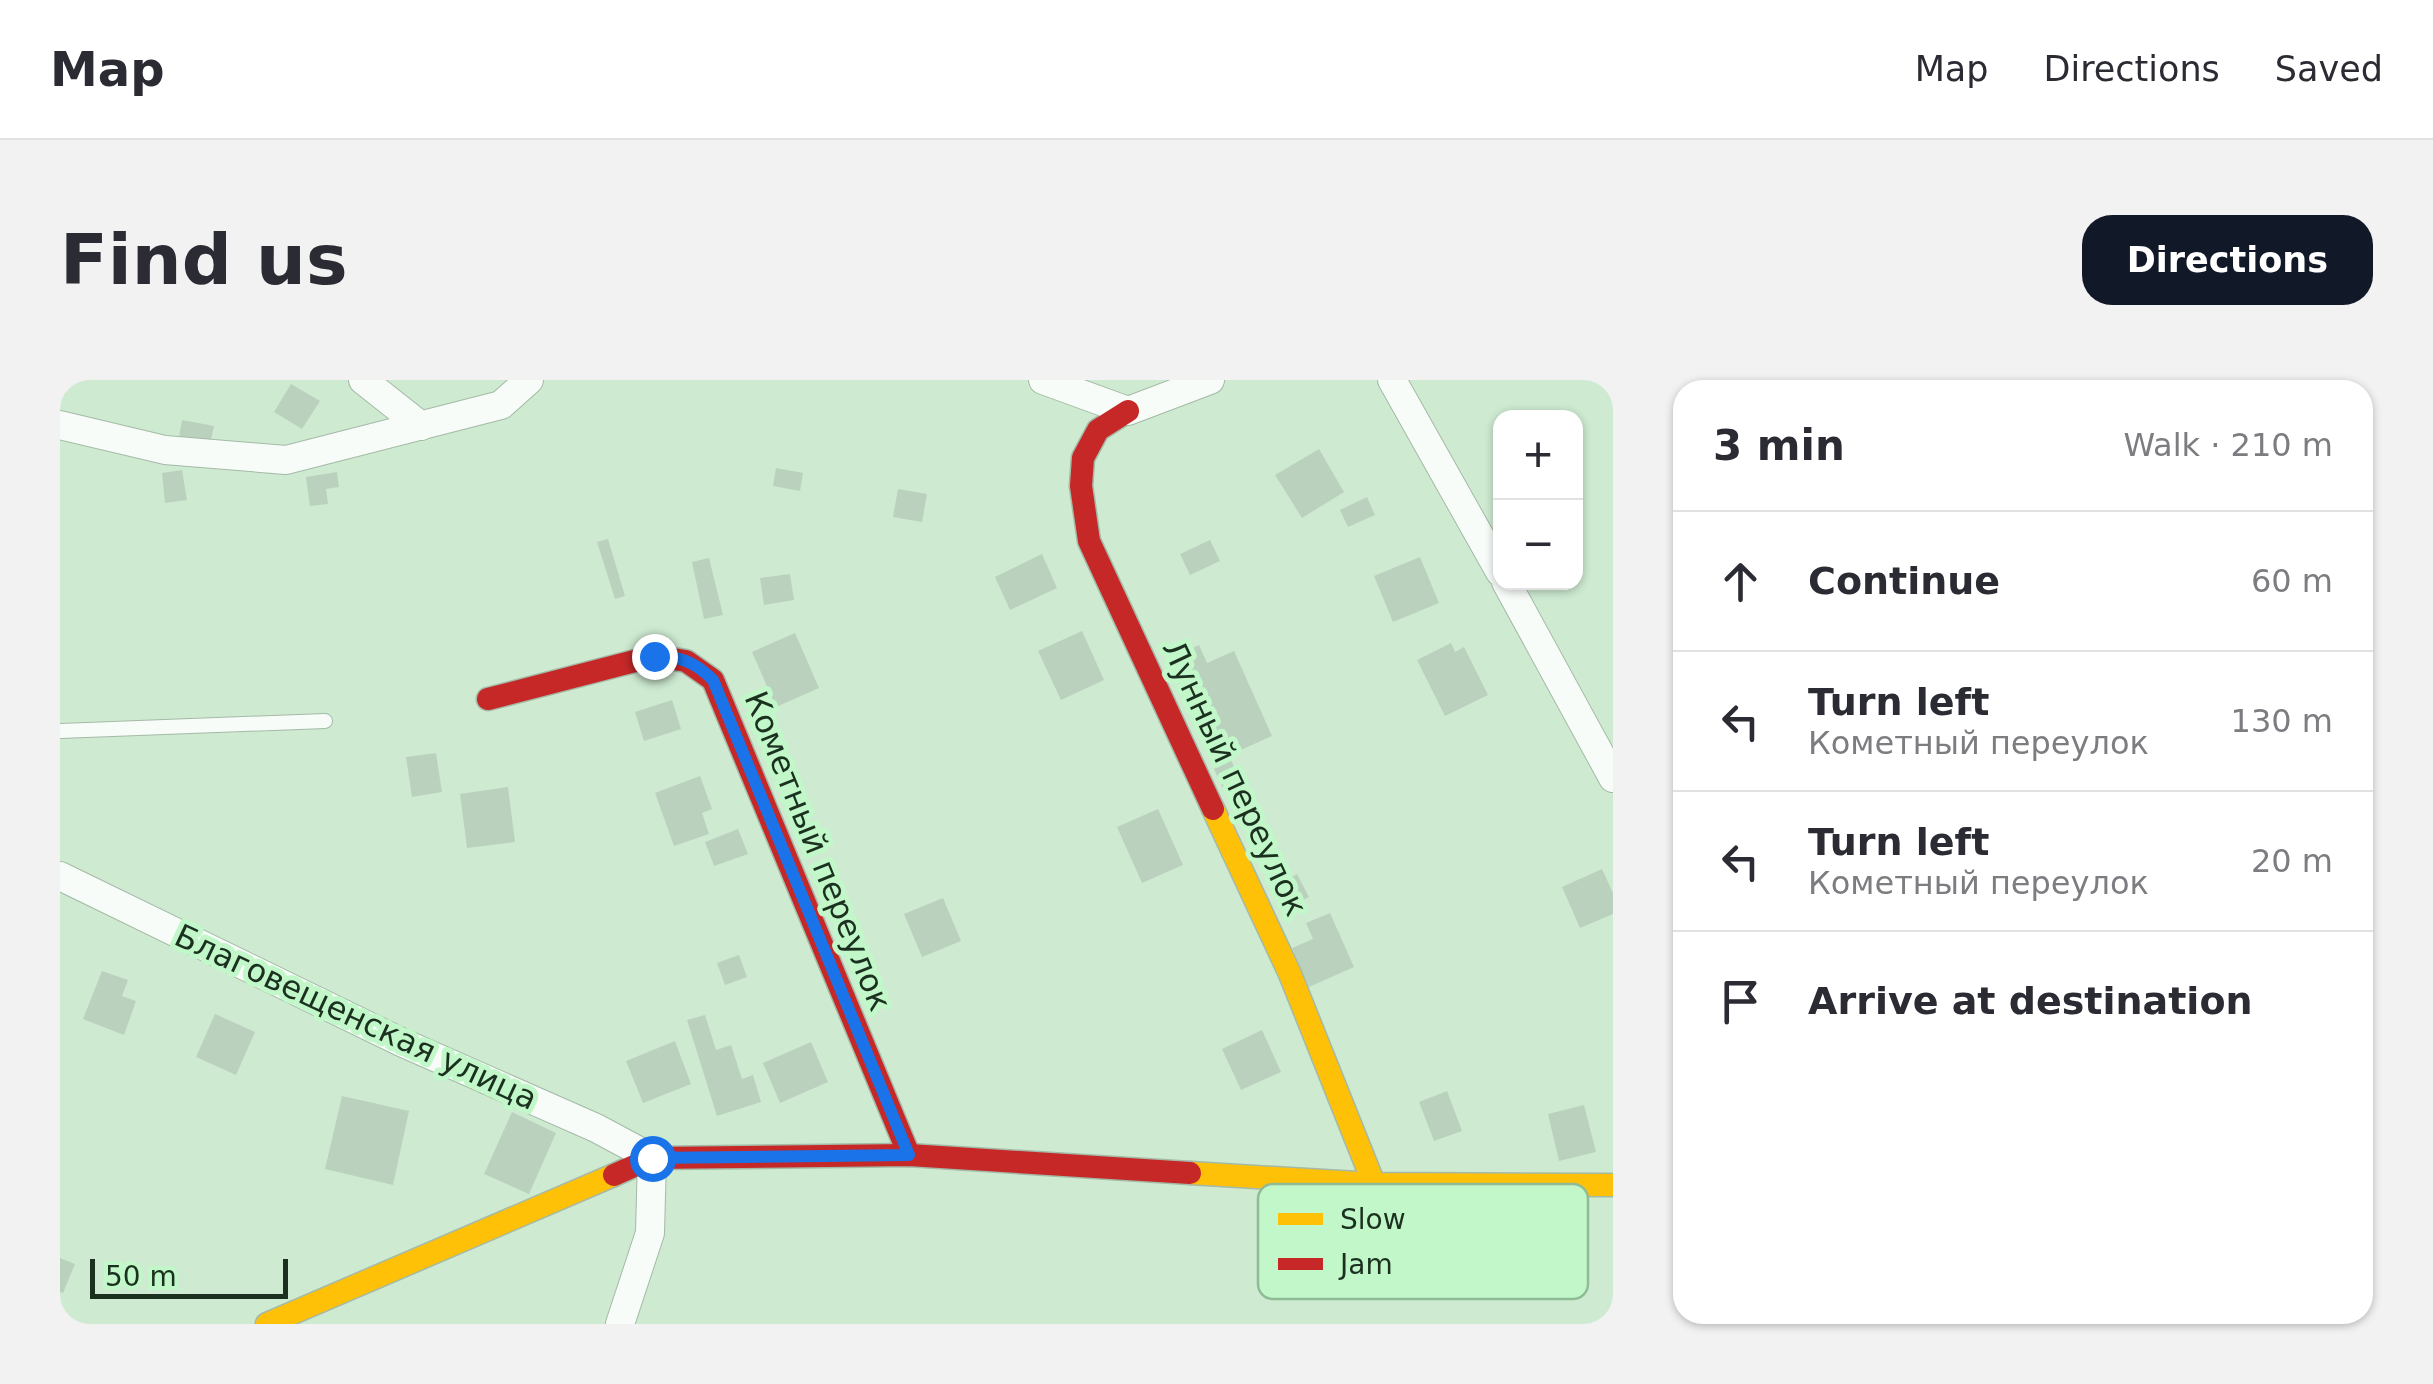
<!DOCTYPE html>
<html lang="en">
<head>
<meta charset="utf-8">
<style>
	:root { --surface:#fff; --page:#f2f2f3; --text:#2b2b33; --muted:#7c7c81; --line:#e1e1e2; --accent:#111827 }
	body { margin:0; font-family:"DejaVu Sans",sans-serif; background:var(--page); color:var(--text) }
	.controls { position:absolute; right:30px; top:30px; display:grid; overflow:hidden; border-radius:20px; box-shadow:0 2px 8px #0004 }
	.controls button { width:90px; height:90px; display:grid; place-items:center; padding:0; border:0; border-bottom:2px solid var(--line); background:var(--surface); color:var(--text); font:50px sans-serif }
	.scale { position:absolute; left:30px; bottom:25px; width:198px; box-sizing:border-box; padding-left:10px; border:5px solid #1b301f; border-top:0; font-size:28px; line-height:35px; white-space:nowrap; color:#1b301f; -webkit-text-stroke:8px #c1f7c9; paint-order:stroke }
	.stop { position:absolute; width:30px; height:30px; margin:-22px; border:8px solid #1a73e8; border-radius:50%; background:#fff }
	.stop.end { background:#1a73e8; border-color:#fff; box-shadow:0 2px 10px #0008 }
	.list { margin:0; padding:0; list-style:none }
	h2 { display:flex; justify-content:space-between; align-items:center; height:130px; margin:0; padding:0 40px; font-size:42px }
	h2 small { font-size:32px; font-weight:400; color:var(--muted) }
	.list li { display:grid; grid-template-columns:65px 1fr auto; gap:30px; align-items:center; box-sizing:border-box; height:140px; padding:0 40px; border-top:2px solid var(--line) }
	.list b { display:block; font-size:38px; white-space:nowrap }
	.list p { margin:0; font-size:32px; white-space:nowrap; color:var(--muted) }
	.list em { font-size:32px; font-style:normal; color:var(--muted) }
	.icon { flex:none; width:55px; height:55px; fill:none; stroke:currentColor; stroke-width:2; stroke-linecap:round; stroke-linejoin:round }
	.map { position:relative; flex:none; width:1553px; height:944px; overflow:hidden; border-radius:30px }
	header { display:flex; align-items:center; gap:60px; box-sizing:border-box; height:140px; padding:0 50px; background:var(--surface); border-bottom:2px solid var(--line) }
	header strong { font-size:48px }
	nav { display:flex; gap:55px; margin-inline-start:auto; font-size:35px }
	.intro { display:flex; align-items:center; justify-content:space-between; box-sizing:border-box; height:240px; padding:0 60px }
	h1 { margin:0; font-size:70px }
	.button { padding:25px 45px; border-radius:30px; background:var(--accent); color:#fff; font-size:35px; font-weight:700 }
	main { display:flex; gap:60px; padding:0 60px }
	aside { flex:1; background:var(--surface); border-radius:30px; box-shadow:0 2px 8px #0004 }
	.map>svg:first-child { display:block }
	.building { fill:#bad2bd }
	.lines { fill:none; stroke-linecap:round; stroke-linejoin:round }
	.lane-casing { stroke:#a4baa7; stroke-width:16 }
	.street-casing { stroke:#a4baa7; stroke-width:30 }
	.slow-casing { stroke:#a4baa7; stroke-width:25 }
	.jam-casing { stroke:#a4baa7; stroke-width:25 }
	.lane { stroke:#f8fcf8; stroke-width:14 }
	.street { stroke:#f8fcf8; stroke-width:28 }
	.slow { stroke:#ffc107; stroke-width:22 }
	.jam { stroke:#c62828; stroke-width:22 }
	.route { stroke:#1a73e8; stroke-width:12 }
	.labels { text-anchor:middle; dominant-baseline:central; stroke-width:10; stroke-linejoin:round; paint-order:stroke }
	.street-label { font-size:32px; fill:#1b301f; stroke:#c1f7c9 }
	.key { fill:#c1f7c9; stroke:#8fbb96; stroke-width:2.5 }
	.key-label { font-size:28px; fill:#1b301f }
</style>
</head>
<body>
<header>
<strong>Map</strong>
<nav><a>Map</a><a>Directions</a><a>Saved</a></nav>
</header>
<div class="intro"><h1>Find us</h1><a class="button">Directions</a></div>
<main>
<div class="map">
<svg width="1553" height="944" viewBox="0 0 1553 944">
	<rect width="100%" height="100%" fill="#ceead1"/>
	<g class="building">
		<polygon points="0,0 12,0 0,23"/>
		<polygon points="231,4 260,21 242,49 214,32"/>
		<polygon points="122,40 154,46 149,69 118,63"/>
		<polygon points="1259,69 1284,112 1242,138 1215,95"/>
		<polygon points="716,88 743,93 740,111 713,106"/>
		<polygon points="122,90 127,120 105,123 102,93"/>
		<polygon points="277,92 279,107 266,109 268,124 250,126 246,97"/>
		<polygon points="838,109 867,114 862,142 833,137"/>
		<polygon points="1307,117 1315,135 1288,147 1280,130"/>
		<polygon points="548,159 565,216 555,219 537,162"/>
		<polygon points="1150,160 1160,181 1130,195 1120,174"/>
		<polygon points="982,174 997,208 950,230 935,197"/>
		<polygon points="1360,177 1379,223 1333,242 1314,196"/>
		<polygon points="649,178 663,235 644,239 632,182"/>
		<polygon points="730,194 734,220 704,225 700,198"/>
		<polygon points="1022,251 1044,300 1001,320 978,271"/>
		<polygon points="735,253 759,308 716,327 692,272"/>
		<polygon points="1391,263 1395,272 1404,267 1428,315 1385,336 1357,280"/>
		<polygon points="1139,265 1147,283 1174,271 1212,356 1163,378 1137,319 1127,324 1113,292 1120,288 1115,276"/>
		<polygon points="612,320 621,349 584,361 575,332"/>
		<polygon points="376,373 382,412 352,417 346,377"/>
		<polygon points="1171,380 1184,407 1166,415 1154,389"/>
		<polygon points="640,396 652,429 642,433 649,454 614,466 595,413"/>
		<polygon points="448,407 455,462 407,468 400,414"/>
		<polygon points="1098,429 1123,485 1082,503 1057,447"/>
		<polygon points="678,449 688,474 654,486 645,462"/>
		<polygon points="1542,489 1553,513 1553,534 1520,548 1502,507"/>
		<polygon points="1237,494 1249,517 1231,526 1219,504"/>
		<polygon points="883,518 901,561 862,577 844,534"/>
		<polygon points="1270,533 1294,587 1249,607 1232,568 1253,559 1246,543"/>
		<polygon points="679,575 687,597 665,605 657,583"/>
		<polygon points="42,591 68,600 62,616 76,621 64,655 23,639"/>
		<polygon points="155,634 195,652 176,695 136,677"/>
		<polygon points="645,635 656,670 671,665 682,699 693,695 701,722 657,736 627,640"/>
		<polygon points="1202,650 1221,692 1181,710 1162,669"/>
		<polygon points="615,661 631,704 583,723 566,681"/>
		<polygon points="751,662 768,702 720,723 703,683"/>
		<polygon points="1387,711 1402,751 1374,761 1359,722"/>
		<polygon points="282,716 349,731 333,805 265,789"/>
		<polygon points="1524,725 1536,772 1499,781 1488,734"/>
		<polygon points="452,732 496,753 469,814 424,794"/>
		<polygon points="0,878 15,884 3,913 0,912"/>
	</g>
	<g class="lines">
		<defs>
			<polyline id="lane" points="0,351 265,341"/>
			<g id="street">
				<polyline points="303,0 361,46"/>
				<polyline points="983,0 1068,31 1150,0"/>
				<polyline points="1332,0 1440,192"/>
				<polyline points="0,45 105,70 226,80 441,25 469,0"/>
				<polyline points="1446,202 1553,398"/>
				<polyline points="0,496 341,662 536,748 592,778 590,853 560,944"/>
			</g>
			<g id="slow">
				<polyline points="1153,429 1230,594 1314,804"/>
				<polyline points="1130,793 1314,804 1553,805"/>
				<polyline points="207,944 554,795"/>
			</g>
			<g id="jam">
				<polyline points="1068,31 1038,50 1023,78 1021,106 1029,161 1153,429"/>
				<polyline points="428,319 594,276 626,281 653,300 849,775"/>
				<polyline points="554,795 592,778 849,775 1130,793"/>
			</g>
		</defs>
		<use href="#lane" class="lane-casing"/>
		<use href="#street" class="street-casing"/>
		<use href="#slow" class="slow-casing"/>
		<use href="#jam" class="jam-casing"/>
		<use href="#lane" class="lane"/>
		<use href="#street" class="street"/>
		<use href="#slow" class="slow"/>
		<use href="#jam" class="jam"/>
	</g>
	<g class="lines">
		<path class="route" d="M 592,778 L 849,775 L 653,300 C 635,282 620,276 594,276"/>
	</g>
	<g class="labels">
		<g class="street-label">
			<text transform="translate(1175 398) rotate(65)">Лунный переулок</text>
			<text transform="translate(758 471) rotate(68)">Кометный переулок</text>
			<text transform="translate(296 637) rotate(25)">Благовещенская улица</text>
		</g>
	</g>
	<rect x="1198" y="804" width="330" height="115" rx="15" class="key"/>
	<rect x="1218" y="833" width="45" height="12" fill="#ffc107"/>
	<rect x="1218" y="878" width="45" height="12" fill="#c62828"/>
	<g class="key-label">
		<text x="1280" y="849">Slow</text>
		<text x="1280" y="894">Jam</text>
	</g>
</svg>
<div class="controls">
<button>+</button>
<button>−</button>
</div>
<div class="scale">50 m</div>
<div class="stop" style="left:592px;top:778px"></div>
<div class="stop end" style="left:594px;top:276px"></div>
</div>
<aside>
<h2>3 min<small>Walk · 210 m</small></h2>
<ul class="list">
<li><svg class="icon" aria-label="ahead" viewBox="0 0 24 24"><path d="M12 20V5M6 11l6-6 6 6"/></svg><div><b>Continue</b></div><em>60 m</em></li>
<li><svg class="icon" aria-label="left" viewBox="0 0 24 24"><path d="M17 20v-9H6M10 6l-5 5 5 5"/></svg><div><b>Turn left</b><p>Кометный переулок</p></div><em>130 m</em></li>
<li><svg class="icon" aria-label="left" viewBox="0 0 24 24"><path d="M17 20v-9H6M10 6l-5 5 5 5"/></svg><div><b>Turn left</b><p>Кометный переулок</p></div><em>20 m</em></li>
<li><svg class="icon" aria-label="arrive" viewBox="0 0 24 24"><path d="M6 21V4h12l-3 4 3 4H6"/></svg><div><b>Arrive at destination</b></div></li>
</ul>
</aside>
</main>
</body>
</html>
